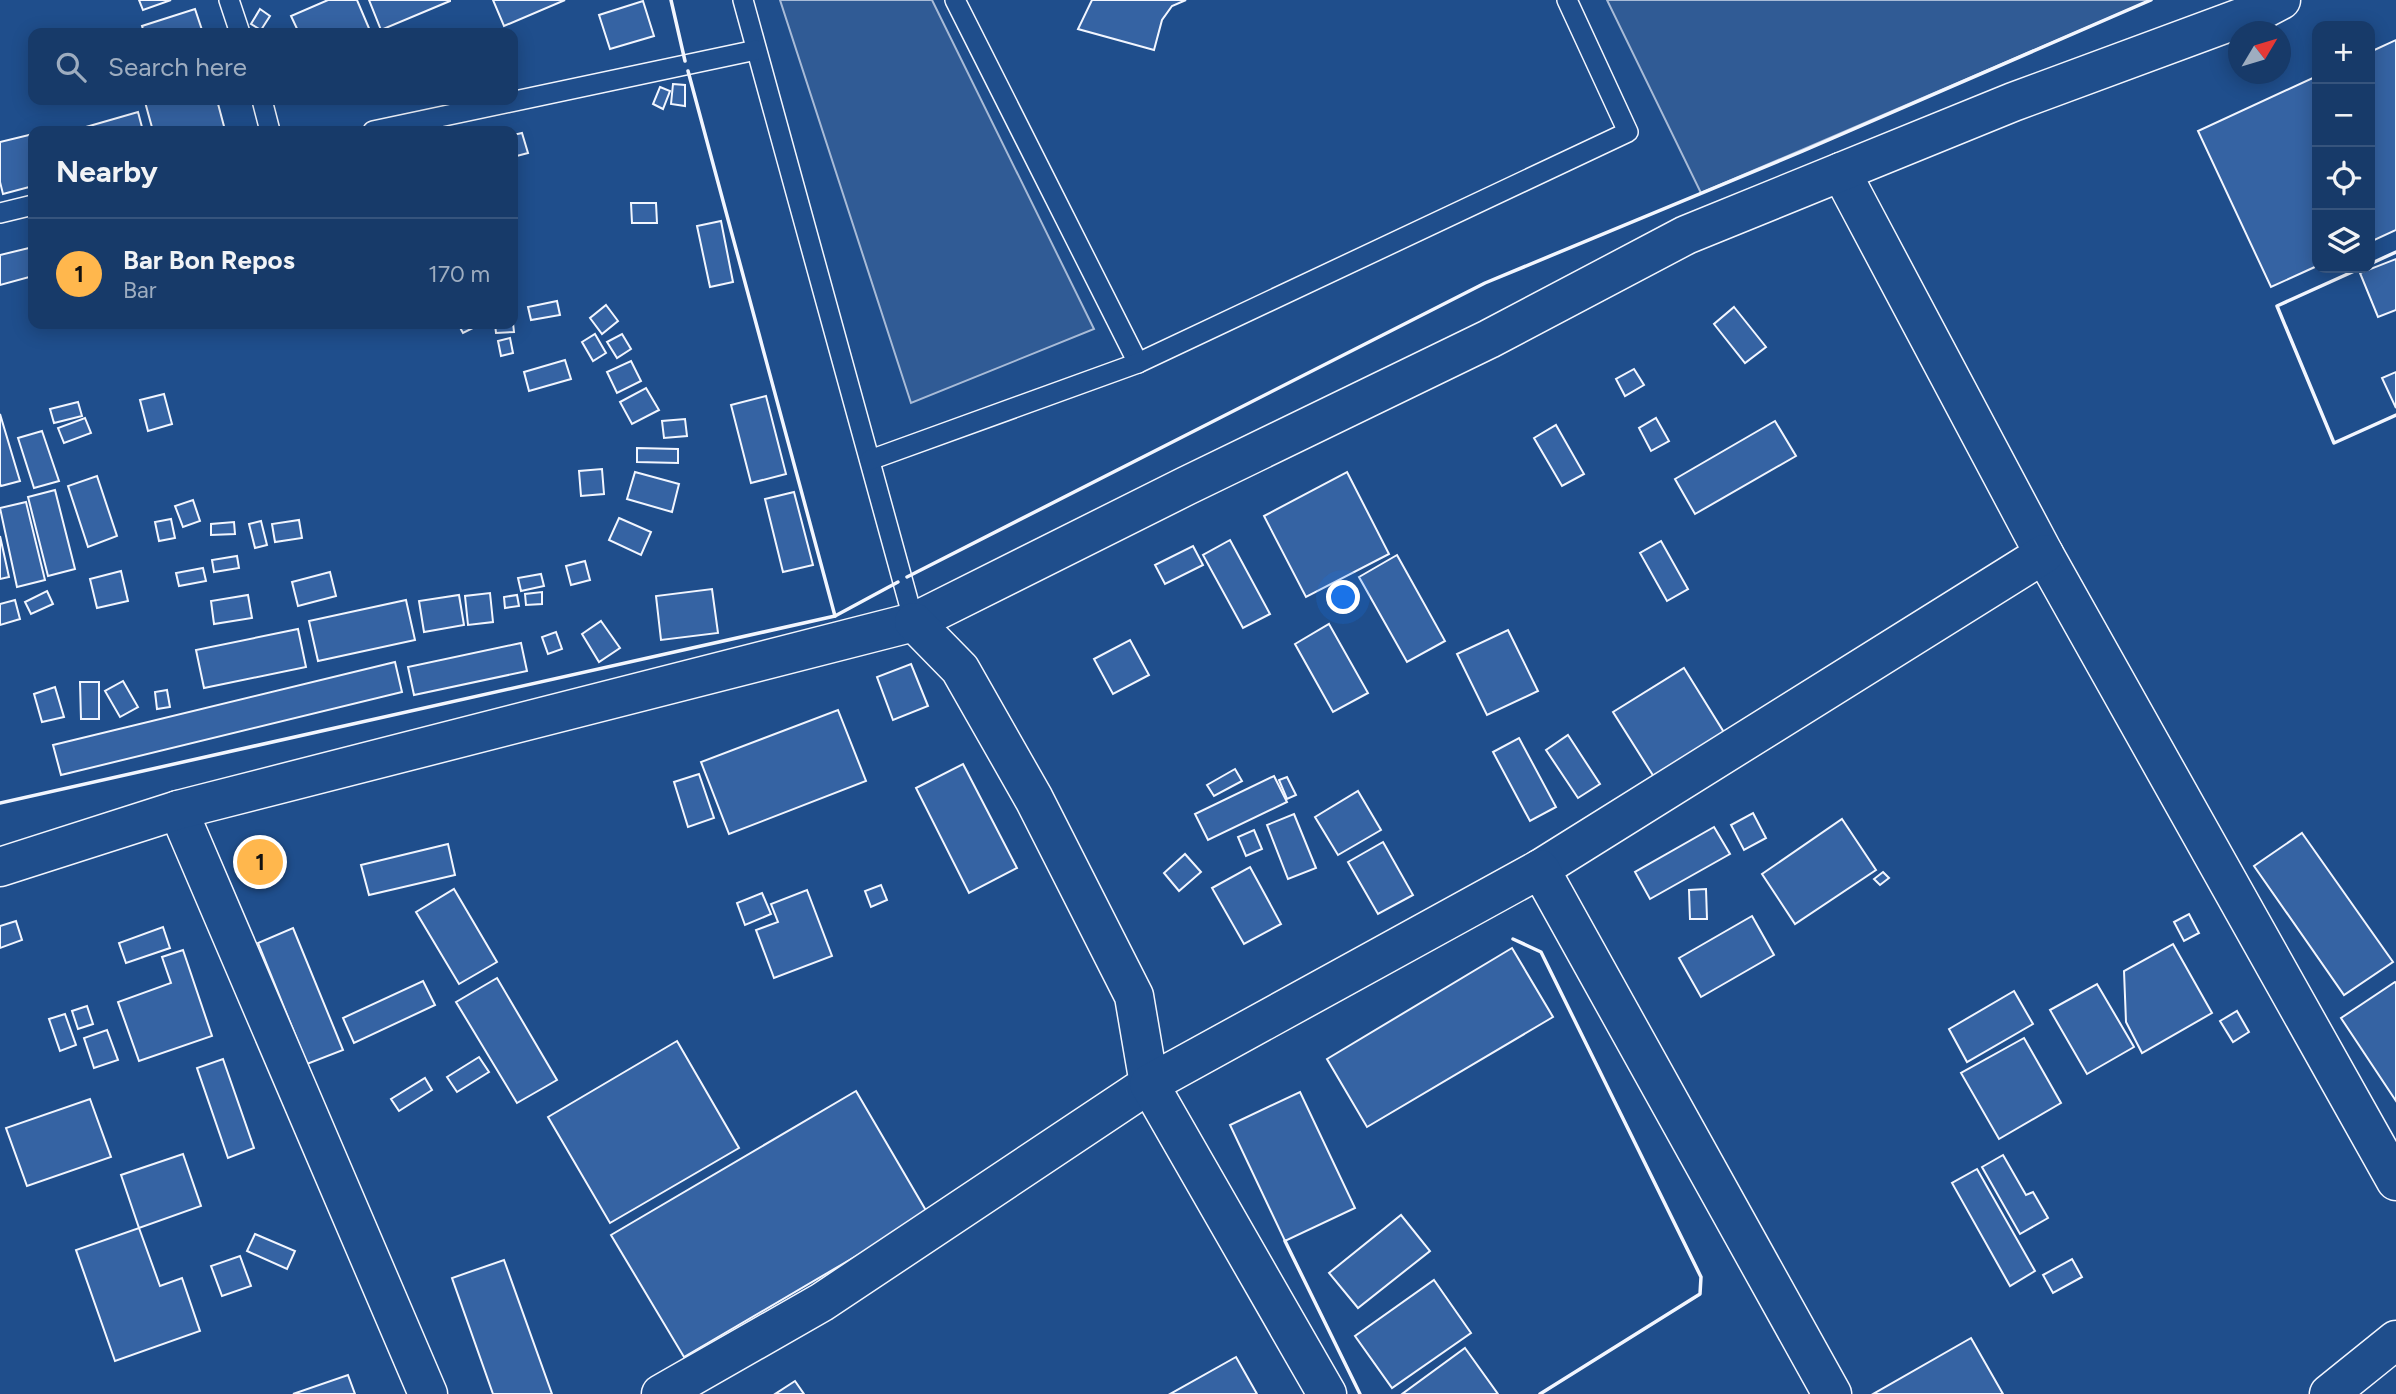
<!DOCTYPE html>
<html lang="en">
<head>
<meta charset="utf-8">
<style>
	:root { --surface:#173a69; --page:#244571; --text:#f1f3f6; --muted:#9eadc0; --line:#36547d; --accent:#ffb74d }
	body { margin:0; font-family:Figtree,sans-serif; background:var(--page); color:var(--text) }
	.controls { position:absolute; right:21px; top:21px; display:grid; overflow:hidden; border-radius:14px; box-shadow:0 4px 18px #0003 }
	.controls button { width:63px; height:63px; display:grid; place-items:center; padding:0; border:0; border-bottom:2px solid var(--line); background:var(--surface); color:var(--text); font:35px sans-serif }
	.compass { position:absolute; left:2228px; top:21px; width:63px; height:63px; border-radius:50%; background:var(--surface); box-shadow:0 4px 18px #0003; rotate:52deg }
	.you { position:absolute; left:1344px; top:598px; width:24px; height:24px; margin:-18px; border:5px solid #fff; border-radius:50%; background:#1a73e8; box-shadow:0 0 0 10px #1a73e833 }
	.badge { display:grid; place-items:center; width:46px; height:46px; border-radius:50%; background:var(--accent); color:#111; font-size:23px; font-weight:700 }
	.pin { position:absolute; translate:-50% -50%; border:4px solid #fff; box-shadow:0 2px 7px #0006 }
	.list { margin:0; padding:0; list-style:none }
	h2 { display:flex; justify-content:space-between; align-items:center; height:91px; margin:0; padding:0 28px; font-size:30px }
	h2 small { font-size:23px; font-weight:400; color:var(--muted) }
	.list li { display:grid; grid-template-columns:46px 1fr auto; gap:21px; align-items:center; box-sizing:border-box; height:112px; padding:0 28px; border-top:2px solid var(--line) }
	.list b { display:block; font-size:26px; white-space:nowrap }
	.list p { margin:0; font-size:23px; white-space:nowrap; color:var(--muted) }
	.list em { font-size:23px; font-style:normal; color:var(--muted) }
	.icon { flex:none; width:38px; height:38px; fill:none; stroke:currentColor; stroke-width:2; stroke-linecap:round; stroke-linejoin:round }
	.map { position:relative; flex:none; width:2396px; height:1394px; overflow:hidden }
	.search { position:absolute; background:var(--surface); box-shadow:0 4px 18px #0003; left:28px; top:28px; width:490px; height:77px; display:flex; align-items:center; gap:18px; box-sizing:border-box; padding:0 24px; border-radius:14px; color:var(--muted); font-size:26px }
	.panel { position:absolute; background:var(--surface); box-shadow:0 4px 18px #0003; left:28px; top:126px; width:490px; height:203px; border-radius:14px }
	.map>svg:first-child { display:block }
	.built { fill:#305b95; stroke:#a8bbd7; stroke-width:2 }
	.building { fill:#3563a3; stroke:#f2f6ff; stroke-width:2 }
	.lines { fill:none; stroke-linecap:round; stroke-linejoin:round }
	.lane-casing { stroke:#f2f6ff; stroke-width:22 }
	.street-casing { stroke:#f2f6ff; stroke-width:41 }
	.lane { stroke:#1f4e8c; stroke-width:19 }
	.street { stroke:#1f4e8c; stroke-width:38 }
	.wall { stroke:#f2f6ff; stroke-width:3.5 }
</style>
</head>
<body>
<div class="map">
<svg width="2396" height="1394" viewBox="0 0 2396 1394">
	<rect width="100%" height="100%" fill="#1f4e8c"/>
	<g class="built">
		<polygon points="780,0 932,0 1094,329 911,403"/>
		<polygon points="1607,0 2151,0 1701,193"/>
	</g>
	<g class="building">
		<polygon points="139,0 171,0 143,10"/>
		<polygon points="328,0 357,0 371,33 299,33 291,16"/>
		<polygon points="369,0 450,0 450,1 381,30"/>
		<polygon points="493,0 565,0 504,26"/>
		<polygon points="1092,0 1186,0 1172,6 1162,20 1154,50 1078,29"/>
		<polygon points="643,1 654,36 610,49 599,15"/>
		<polygon points="195,9 203,33 144,33 142,26"/>
		<polygon points="260,9 270,16 261,30 251,24"/>
		<polygon points="2396,40 2396,230 2370,242 2370,52"/>
		<polygon points="2317,76 2317,266 2271,287 2198,131"/>
		<polygon points="673,84 685,85 685,106 671,104"/>
		<polygon points="660,87 670,91 663,109 653,104"/>
		<polygon points="154,100 217,100 225,130 153,131 145,102"/>
		<polygon points="138,112 143,131 72,131"/>
		<polygon points="522,133 528,153 513,157 513,135"/>
		<polygon points="33,134 33,186 3,194 0,182 0,142"/>
		<polygon points="631,203 656,203 657,223 632,223"/>
		<polygon points="721,221 733,282 710,287 697,226"/>
		<polygon points="33,247 33,276 0,285 0,255"/>
		<polygon points="2396,259 2396,310 2378,317 2360,273"/>
		<polygon points="557,301 560,315 531,320 528,307"/>
		<polygon points="606,305 618,321 602,334 590,318"/>
		<polygon points="1734,307 1766,347 1745,363 1714,324"/>
		<polygon points="513,323 514,332 496,333 495,324"/>
		<polygon points="458,324 472,324 473,328 463,333"/>
		<polygon points="595,334 606,353 593,361 582,342"/>
		<polygon points="622,334 631,349 617,358 607,342"/>
		<polygon points="510,338 513,353 501,356 498,341"/>
		<polygon points="565,360 571,379 529,391 524,372"/>
		<polygon points="631,361 641,381 617,393 607,372"/>
		<polygon points="1634,369 1644,385 1625,396 1616,379"/>
		<polygon points="2396,372 2396,408 2382,378"/>
		<polygon points="646,388 659,410 632,424 620,402"/>
		<polygon points="164,394 172,424 148,431 140,400"/>
		<polygon points="766,396 786,474 751,483 731,405"/>
		<polygon points="78,402 82,416 54,423 50,409"/>
		<polygon points="0,414 20,481 1,486 0,484"/>
		<polygon points="85,418 91,433 64,443 58,428"/>
		<polygon points="1656,418 1669,441 1651,451 1639,428"/>
		<polygon points="685,419 687,436 664,438 662,421"/>
		<polygon points="1775,421 1796,456 1695,514 1675,479"/>
		<polygon points="1556,425 1584,474 1562,486 1534,438"/>
		<polygon points="42,431 59,481 34,488 18,438"/>
		<polygon points="637,448 678,449 678,463 637,462"/>
		<polygon points="602,469 604,494 581,496 579,471"/>
		<polygon points="635,472 679,484 672,512 627,499"/>
		<polygon points="1347,472 1389,554 1306,597 1264,516"/>
		<polygon points="97,476 117,536 88,547 68,486"/>
		<polygon points="55,490 75,569 48,576 28,497"/>
		<polygon points="794,492 813,565 783,572 765,499"/>
		<polygon points="193,500 200,521 183,527 175,506"/>
		<polygon points="26,502 45,580 17,587 0,508"/>
		<polygon points="619,518 651,532 641,555 609,540"/>
		<polygon points="171,519 175,538 159,541 155,522"/>
		<polygon points="299,520 302,538 275,542 272,524"/>
		<polygon points="261,521 267,545 255,548 249,524"/>
		<polygon points="234,522 235,534 211,535 211,524"/>
		<polygon points="0,536 9,577 0,579"/>
		<polygon points="1230,540 1270,614 1243,628 1203,555"/>
		<polygon points="1661,541 1688,589 1667,601 1640,553"/>
		<polygon points="1193,546 1203,565 1165,584 1155,565"/>
		<polygon points="1397,555 1445,641 1407,662 1359,577"/>
		<polygon points="237,556 239,568 214,572 212,560"/>
		<polygon points="585,561 590,580 571,585 566,566"/>
		<polygon points="203,568 206,581 179,586 176,573"/>
		<polygon points="121,571 128,601 97,608 90,579"/>
		<polygon points="330,572 336,596 298,606 292,582"/>
		<polygon points="541,574 544,586 521,591 518,578"/>
		<polygon points="712,589 718,633 661,640 656,596"/>
		<polygon points="47,591 53,604 31,614 25,602"/>
		<polygon points="542,592 542,604 526,605 525,594"/>
		<polygon points="490,593 493,622 468,625 465,596"/>
		<polygon points="248,595 252,618 214,624 211,601"/>
		<polygon points="459,595 464,625 424,632 419,601"/>
		<polygon points="517,595 519,606 505,608 504,597"/>
		<polygon points="15,600 20,619 0,625 0,604"/>
		<polygon points="406,600 415,640 318,661 309,621"/>
		<polygon points="601,621 620,648 599,662 582,634"/>
		<polygon points="1329,624 1368,693 1333,712 1295,644"/>
		<polygon points="298,629 306,667 204,688 196,650"/>
		<polygon points="1508,630 1538,691 1487,715 1457,654"/>
		<polygon points="556,632 562,649 548,654 542,637"/>
		<polygon points="1130,640 1149,675 1113,694 1094,659"/>
		<polygon points="521,643 527,671 414,695 408,667"/>
		<polygon points="395,662 402,692 61,775 53,745"/>
		<polygon points="911,664 928,706 893,720 877,677"/>
		<polygon points="1684,668 1725,734 1654,777 1613,712"/>
		<polygon points="123,681 138,707 120,717 105,691"/>
		<polygon points="80,682 99,682 99,719 81,719"/>
		<polygon points="55,687 64,717 42,722 34,694"/>
		<polygon points="167,690 170,707 157,709 155,692"/>
		<polygon points="838,710 866,781 729,834 701,762"/>
		<polygon points="1568,735 1600,784 1578,798 1546,750"/>
		<polygon points="1519,738 1556,807 1530,821 1493,752"/>
		<polygon points="963,764 1017,868 969,893 916,788"/>
		<polygon points="1235,769 1242,781 1214,796 1207,785"/>
		<polygon points="699,774 714,818 688,827 674,782"/>
		<polygon points="1274,776 1287,802 1208,840 1195,814"/>
		<polygon points="1287,777 1296,795 1287,799 1279,780"/>
		<polygon points="1358,791 1381,830 1338,855 1315,817"/>
		<polygon points="1753,813 1766,838 1744,850 1731,825"/>
		<polygon points="1294,814 1316,868 1288,879 1267,825"/>
		<polygon points="1842,819 1876,870 1795,924 1762,874"/>
		<polygon points="1714,827 1730,854 1650,899 1635,872"/>
		<polygon points="1254,830 1262,849 1246,856 1238,837"/>
		<polygon points="2302,833 2393,962 2344,995 2254,866"/>
		<polygon points="1383,842 1413,895 1378,914 1348,862"/>
		<polygon points="448,844 455,875 369,895 361,865"/>
		<polygon points="1185,854 1201,872 1179,891 1164,873"/>
		<polygon points="1250,867 1281,924 1244,944 1212,888"/>
		<polygon points="1883,872 1889,878 1880,885 1874,879"/>
		<polygon points="881,885 887,900 871,907 865,891"/>
		<polygon points="454,889 497,962 459,984 416,912"/>
		<polygon points="1706,889 1707,919 1690,919 1689,890"/>
		<polygon points="807,890 832,956 774,978 756,930 778,922 771,904"/>
		<polygon points="762,893 771,914 745,925 737,903"/>
		<polygon points="2189,914 2199,933 2184,941 2174,922"/>
		<polygon points="1752,916 1774,955 1701,997 1679,958"/>
		<polygon points="16,921 22,940 0,948 0,926"/>
		<polygon points="163,927 170,948 126,963 119,943"/>
		<polygon points="293,928 343,1050 307,1064 258,943"/>
		<polygon points="2173,944 2212,1013 2142,1053 2126,1022 2124,971"/>
		<polygon points="1512,948 1553,1017 1367,1127 1327,1059"/>
		<polygon points="183,950 212,1036 139,1061 118,1002 171,983 162,957"/>
		<polygon points="497,978 557,1080 517,1103 456,1002"/>
		<polygon points="423,981 435,1005 354,1043 343,1018"/>
		<polygon points="2395,982 2396,983 2396,1101 2341,1018"/>
		<polygon points="2097,984 2134,1047 2087,1074 2050,1010"/>
		<polygon points="2014,991 2033,1024 1967,1062 1949,1029"/>
		<polygon points="87,1006 93,1024 78,1029 72,1011"/>
		<polygon points="2237,1011 2249,1032 2233,1042 2220,1021"/>
		<polygon points="65,1014 76,1045 60,1051 49,1019"/>
		<polygon points="107,1030 118,1060 94,1068 84,1038"/>
		<polygon points="2024,1038 2061,1103 1999,1139 1961,1073"/>
		<polygon points="677,1041 739,1148 610,1223 548,1117"/>
		<polygon points="479,1057 489,1072 457,1092 447,1077"/>
		<polygon points="223,1059 254,1148 228,1158 197,1068"/>
		<polygon points="425,1078 432,1090 399,1111 391,1099"/>
		<polygon points="856,1091 928,1214 684,1357 611,1235"/>
		<polygon points="1300,1092 1355,1208 1285,1241 1230,1125"/>
		<polygon points="90,1099 111,1157 27,1186 6,1128"/>
		<polygon points="183,1154 201,1206 139,1228 121,1175"/>
		<polygon points="2003,1155 2026,1195 2033,1192 2048,1218 2020,1234 1982,1167"/>
		<polygon points="1977,1169 2035,1271 2010,1286 1952,1183"/>
		<polygon points="1401,1215 1430,1251 1358,1308 1329,1273"/>
		<polygon points="139,1228 160,1286 182,1278 200,1331 115,1361 76,1250"/>
		<polygon points="255,1234 295,1251 287,1269 247,1251"/>
		<polygon points="240,1256 251,1286 222,1296 211,1266"/>
		<polygon points="2072,1259 2082,1277 2053,1293 2043,1275"/>
		<polygon points="504,1260 552,1394 493,1394 452,1278"/>
		<polygon points="1434,1280 1471,1333 1392,1388 1355,1336"/>
		<polygon points="1971,1338 2003,1394 1873,1394"/>
		<polygon points="1465,1348 1498,1394 1402,1394"/>
		<polygon points="1236,1357 1257,1394 1170,1394"/>
		<polygon points="348,1375 355,1394 293,1394"/>
		<polygon points="795,1381 804,1394 775,1394"/>
	</g>
	<g class="lines">
		<defs>
			<g id="lane">
				<polyline points="229,0 240,33"/>
				<polyline points="743,0 914,622"/>
				<polyline points="955,0 1138,363"/>
				<polyline points="262,100 270,131"/>
				<polyline points="373,131 756,50"/>
				<polyline points="0,213 33,205"/>
				<polyline points="870,460 1138,363 1628,132 1567,0"/>
			</g>
			<g id="street">
				<polyline points="1841,172 2044,554 2396,1181"/>
				<polyline points="178,810 428,1394"/>
				<polyline points="0,867 178,810 914,622 1186,486 1489,339 1686,235 2013,102 2262,10 2281,0"/>
				<polyline points="1540,869 2044,554"/>
				<polyline points="661,1394 822,1302 1149,1084 1134,996 1034,799 960,669 914,622"/>
				<polyline points="1327,1394 1149,1084 1540,869 1832,1394"/>
				<polyline points="2329,1394 2396,1340"/>
			</g>
		</defs>
		<use href="#lane" class="lane-casing"/>
		<use href="#street" class="street-casing"/>
		<use href="#lane" class="lane"/>
		<use href="#street" class="street"/>
		<g class="wall">
			<polyline points="671,0 685,61"/>
			<polyline points="2370,264 2396,252"/>
			<polyline points="2361,268 2277,306 2334,443 2396,415"/>
			<polyline points="907,577 1485,283 1803,151 2151,0"/>
			<polyline points="835,616 898,582"/>
			<polyline points="0,803 835,616 688,71"/>
			<polyline points="1513,939 1541,952 1701,1277 1700,1294 1540,1394"/>
			<polyline points="1285,1241 1360,1394"/>
		</g>
	</g>
</svg>
<div class="controls">
<button>+</button>
<button>−</button>
<button><svg class="icon" aria-label="locate" viewBox="0 0 24 24"><circle cx="12" cy="12" r="6"/><path d="M12 2v4M12 18v4M2 12h4M18 12h4"/></svg></button>
<button><svg class="icon" aria-label="layers" viewBox="0 0 24 24"><path d="M12 4l9 5-9 5-9-5zM3 14l9 5 9-5"/></svg></button>
</div>
<svg class="compass" viewBox="-18 -18 36 36"><path d="M0-13l5 13h-10z" fill="#e53935"/><path d="M0 13l5-13h-10z" fill="#9eadc0"/></svg>
<div class="you"></div>
<div class="pin badge" style="left:260px;top:862px">1</div>
<div class="search"><svg class="icon" aria-label="search" viewBox="0 0 24 24"><circle cx="10" cy="10" r="6"/><path d="M15 15l6 6"/></svg>Search here</div>
<section class="panel">
<h2>Nearby<small></small></h2>
<ul class="list">
<li><span class="badge">1</span><div><b>Bar Bon Repos</b><p>Bar</p></div><em>170 m</em></li>
</ul>
</section>
</div>
</body>
</html>
